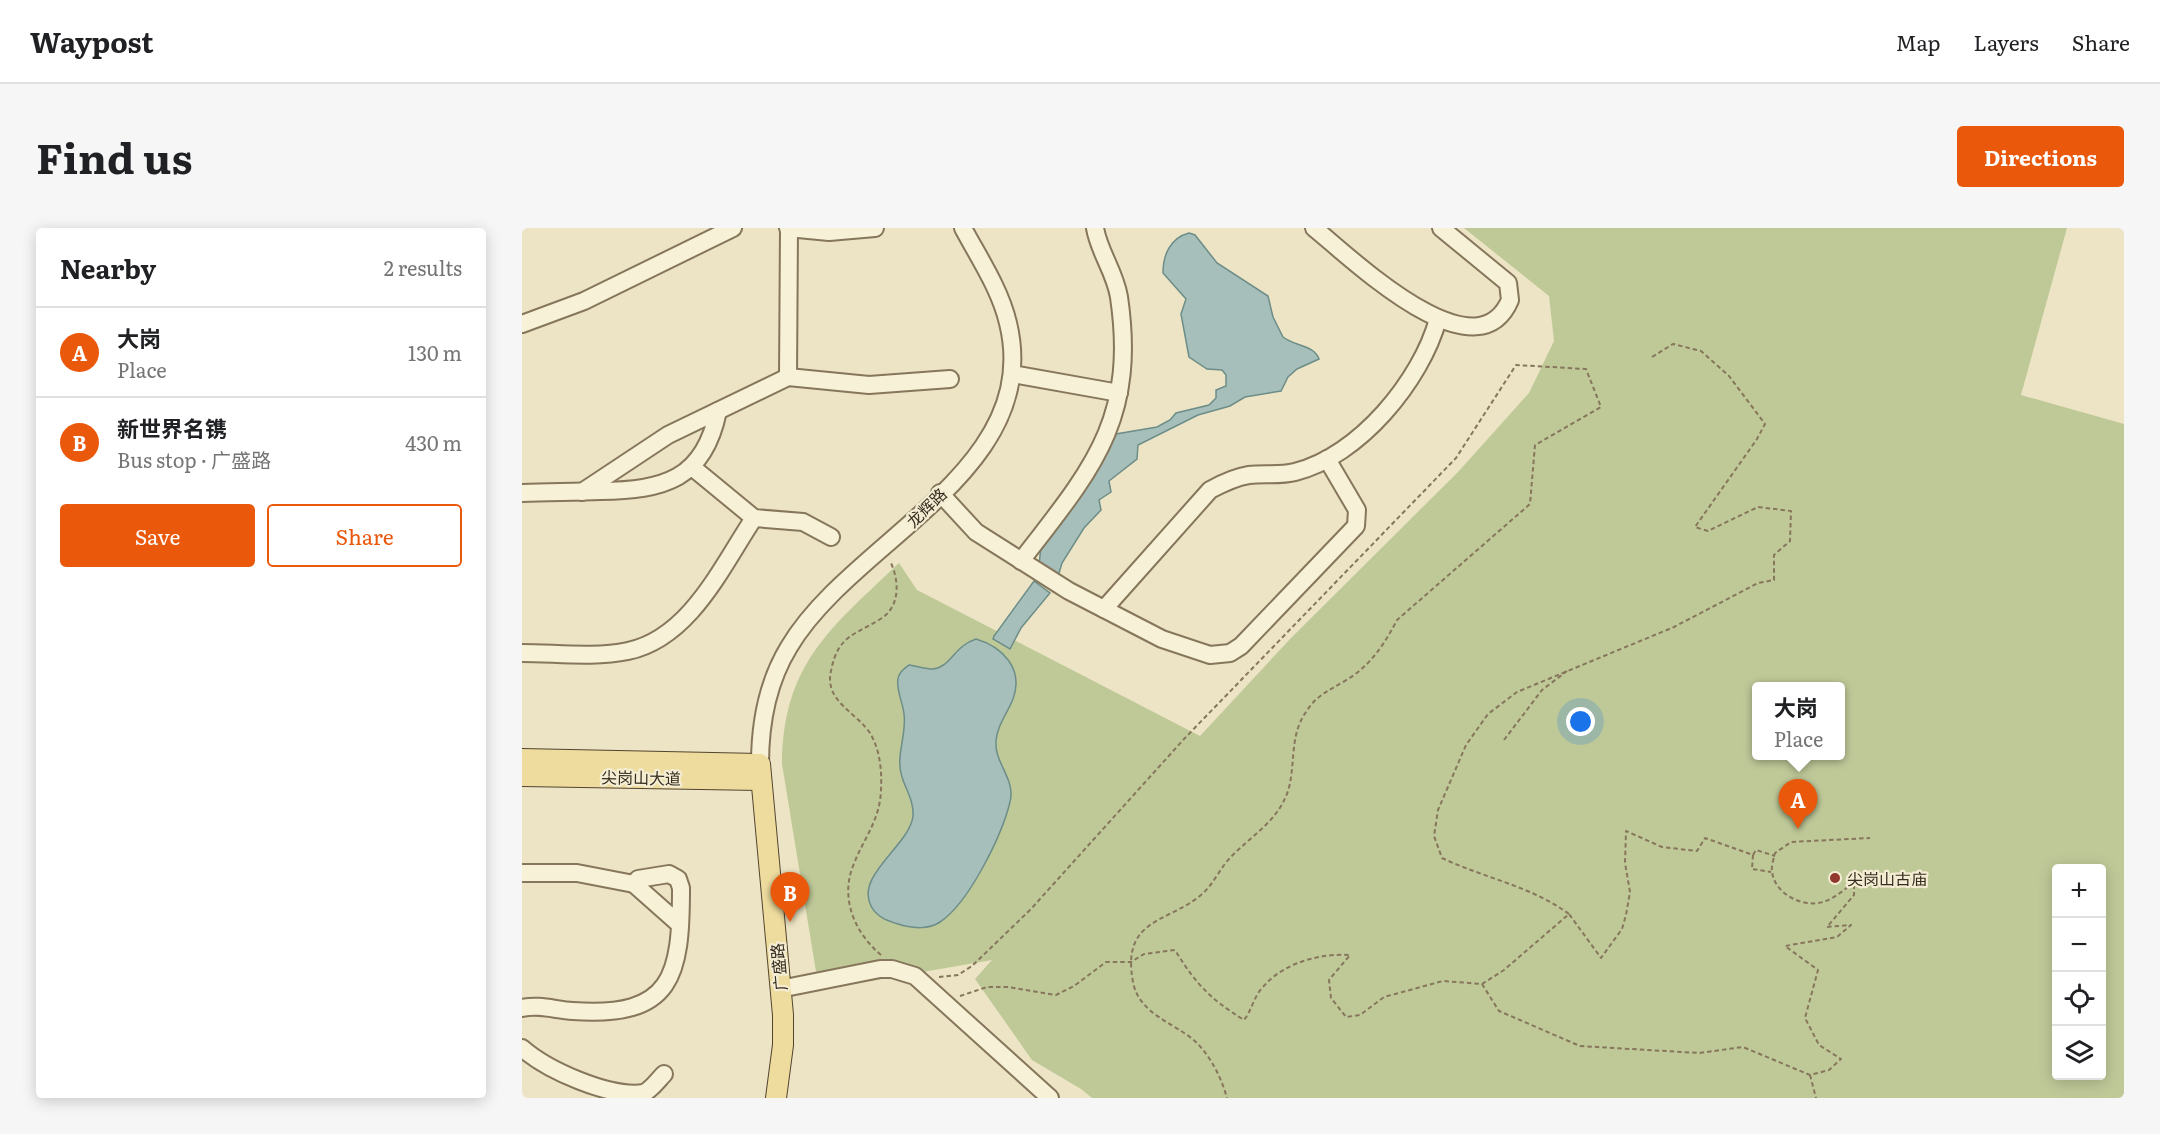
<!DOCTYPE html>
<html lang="en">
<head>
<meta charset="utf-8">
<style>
	:root { --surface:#fff; --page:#f6f6f6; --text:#202124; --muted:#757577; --line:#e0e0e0; --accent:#ea580c }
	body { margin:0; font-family:Literata,"Noto Sans SC",serif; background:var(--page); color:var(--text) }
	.controls { position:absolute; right:18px; bottom:18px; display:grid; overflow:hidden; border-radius:6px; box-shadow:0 3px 15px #0003 }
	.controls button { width:54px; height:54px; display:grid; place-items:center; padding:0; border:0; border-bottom:2px solid var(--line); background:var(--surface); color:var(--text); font:30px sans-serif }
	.you { position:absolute; left:1059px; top:494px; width:21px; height:21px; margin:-15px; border:4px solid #fff; border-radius:50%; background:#1a73e8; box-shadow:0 0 0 9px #1a73e833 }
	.badge { display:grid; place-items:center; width:39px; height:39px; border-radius:50%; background:var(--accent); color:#fff; font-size:20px; font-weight:700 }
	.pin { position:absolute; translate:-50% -50px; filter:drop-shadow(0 2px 3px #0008) }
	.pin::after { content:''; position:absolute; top:32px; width:21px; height:18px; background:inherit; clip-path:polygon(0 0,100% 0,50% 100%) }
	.popup { position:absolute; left:1230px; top:454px; width:93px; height:78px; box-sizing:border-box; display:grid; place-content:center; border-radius:6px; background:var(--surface); filter:drop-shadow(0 2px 4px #0005); font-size:20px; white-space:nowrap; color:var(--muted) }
	.popup b { font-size:22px; color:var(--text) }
	.popup::after { content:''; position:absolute; left:50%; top:100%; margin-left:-12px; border:12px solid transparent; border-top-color:var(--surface) }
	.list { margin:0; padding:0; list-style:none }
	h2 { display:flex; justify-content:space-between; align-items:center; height:78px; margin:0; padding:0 24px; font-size:26px }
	h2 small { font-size:20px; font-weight:400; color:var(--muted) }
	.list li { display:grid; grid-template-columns:39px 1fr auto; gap:18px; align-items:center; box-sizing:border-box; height:90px; padding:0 24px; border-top:2px solid var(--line) }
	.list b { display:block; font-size:22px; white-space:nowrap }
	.list p { margin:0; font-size:20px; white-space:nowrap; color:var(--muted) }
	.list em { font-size:20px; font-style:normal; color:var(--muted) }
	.actions { display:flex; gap:12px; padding:18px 24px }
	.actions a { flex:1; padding:14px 0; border:2px solid var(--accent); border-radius:6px; text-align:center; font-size:21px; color:var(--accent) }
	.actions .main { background:var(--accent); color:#fff }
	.icon { flex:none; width:33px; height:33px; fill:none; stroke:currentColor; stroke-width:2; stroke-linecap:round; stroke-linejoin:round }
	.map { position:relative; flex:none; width:1602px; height:870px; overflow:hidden; border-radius:6px }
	header { display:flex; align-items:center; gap:36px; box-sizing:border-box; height:84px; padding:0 30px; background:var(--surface); border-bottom:2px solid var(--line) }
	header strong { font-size:28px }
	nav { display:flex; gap:33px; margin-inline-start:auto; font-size:21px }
	.intro { display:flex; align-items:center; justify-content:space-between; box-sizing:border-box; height:144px; padding:0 36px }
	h1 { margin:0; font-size:42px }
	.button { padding:15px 27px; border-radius:6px; background:var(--accent); color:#fff; font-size:21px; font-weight:700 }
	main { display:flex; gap:36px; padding:0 36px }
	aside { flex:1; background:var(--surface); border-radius:6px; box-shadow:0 3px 15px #0003 }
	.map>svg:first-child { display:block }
	.green { fill:#bfc998; fill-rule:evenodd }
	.water { fill:#a6bfba; stroke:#6d8d88; stroke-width:1.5 }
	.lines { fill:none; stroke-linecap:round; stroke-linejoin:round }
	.minor-casing { stroke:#86765b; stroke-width:20 }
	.major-casing { stroke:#53442f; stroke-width:22 }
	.path { stroke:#86765b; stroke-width:2; stroke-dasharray:4.5 3; stroke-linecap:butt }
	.minor { stroke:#f7f1d7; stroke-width:16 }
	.major { stroke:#eddc9d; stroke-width:20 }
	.poi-dot { fill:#92372e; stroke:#f4edd3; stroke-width:2 }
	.labels { text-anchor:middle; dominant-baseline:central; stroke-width:4.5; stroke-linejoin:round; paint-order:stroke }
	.street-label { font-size:16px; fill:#362c1f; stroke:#f4edd3 }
	.poi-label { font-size:16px; fill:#362c1f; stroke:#f4edd3; text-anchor:start }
</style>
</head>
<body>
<header>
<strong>Waypost</strong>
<nav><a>Map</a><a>Layers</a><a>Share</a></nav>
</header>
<div class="intro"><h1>Find us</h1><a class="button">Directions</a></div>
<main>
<aside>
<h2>Nearby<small>2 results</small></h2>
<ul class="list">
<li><span class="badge">A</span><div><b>大岗</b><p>Place</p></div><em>130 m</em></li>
<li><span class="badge">B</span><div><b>新世界名镌</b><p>Bus stop · 广盛路</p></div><em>430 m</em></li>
</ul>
<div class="actions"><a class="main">Save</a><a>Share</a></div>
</aside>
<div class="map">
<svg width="1602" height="870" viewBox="0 0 1602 870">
	<rect width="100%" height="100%" fill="#ece4c4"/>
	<path class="green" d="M 942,0 L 1545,0 L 1499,167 L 1602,196 L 1602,870 L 570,870 L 559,861 L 510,832 L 453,751 L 470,732 L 297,762 L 260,536 C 261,435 309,400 377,335 L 395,362 L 678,508 L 769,410 L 936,244 L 1007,165 L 1032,113 L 1027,68 ZM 1234,458 L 1318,458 L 1318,528 L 1234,528 ZM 1534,640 L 1580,640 L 1580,848 L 1534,848 Z"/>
	<g class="water">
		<path d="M 667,5 L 673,7 L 695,35 L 746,68 L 751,89 L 761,109 C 772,118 792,117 797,131 L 775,141 L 766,149 L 759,163 L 723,169 L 708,178 L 676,187 L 616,217 L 615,231 L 587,253 L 589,264 L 577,272 L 579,282 L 562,300 L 540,335 L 535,352 L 517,338 L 519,317 L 573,244 L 594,206 L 635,199 L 648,192 L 654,185 L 687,177 L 694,170 L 694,162 L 704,158 L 704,147 L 700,142 L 685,141 L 667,129 L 659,86 L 664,71 L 641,45 C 641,27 648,10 667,5 Z"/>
		<polygon points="512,353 528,365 499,400 488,421 471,411 472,408"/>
		<path d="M 454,411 C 481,419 502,441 491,471 C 485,486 475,498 474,513 C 472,535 494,551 488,574 C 480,607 447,675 418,694 C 406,702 392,700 379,697 C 367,693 355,690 349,678 C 333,647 388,617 391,588 C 392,573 384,562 380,549 C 373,528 385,507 382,486 C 381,475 374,462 376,451 C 377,444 382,441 387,437 C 395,438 404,441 411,441 C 429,439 432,418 454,411 Z"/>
	</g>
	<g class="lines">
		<defs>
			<g id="minor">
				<polyline points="266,0 307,4 353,0"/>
				<path d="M 792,0 C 827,28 954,152 988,72 L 986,55 L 919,0"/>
				<polyline points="0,96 62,73 211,0"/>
				<polyline points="490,146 597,165"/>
				<polyline points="266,149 267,0"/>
				<polyline points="170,239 232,290 281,294 309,309"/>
				<polyline points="60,264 146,207 266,149 347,157 428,151"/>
				<path d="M 0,265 C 26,264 52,264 78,263 C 142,262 182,252 196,183"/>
				<polyline points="418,265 454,304 547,363 640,411 688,427 708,425 719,418 834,298 835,282 805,231"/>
				<path d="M 499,333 C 570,241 615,192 597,69 C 593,44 577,24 573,0"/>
				<path d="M 582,381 L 688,262 C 701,255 713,249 727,247 C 742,245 758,248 773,244 C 837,228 899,153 916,91"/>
				<path d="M 0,425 C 34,425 72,430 106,423 C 168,410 200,338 232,290"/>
				<path d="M 238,536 C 238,494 245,455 267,419 C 330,312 522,243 486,95 C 478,61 457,30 441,0"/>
				<polyline points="0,645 55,645 112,656"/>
				<polyline points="258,761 358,741 370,741 393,748 528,870"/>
				<path d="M 0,780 C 18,776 33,782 51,783 C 151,790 159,748 159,660 L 156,651 L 147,646 L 116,651 L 112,656 L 156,695"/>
				<path d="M 0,820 C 25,842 87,870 122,865 C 130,861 136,852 142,846"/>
			</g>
			<g id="major">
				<polyline points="0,531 238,536 261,787 261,817 254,870"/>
				<polyline points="0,548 238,552"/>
			</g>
		</defs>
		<use href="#minor" class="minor-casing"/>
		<use href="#major" class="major-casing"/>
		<g class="path">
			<polyline points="982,512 1020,462 1045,443"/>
			<polyline points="1231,627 1230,641 1249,644"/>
			<path d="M 1332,654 C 1322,662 1313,670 1301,674 C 1281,680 1252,666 1250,643 C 1249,638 1252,630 1253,625 L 1269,614 L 1348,610"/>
			<path d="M 1047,686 C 1009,658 962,650 920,630 L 912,608 L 916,582 L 944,517 L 966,486 L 995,464 L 1152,399 L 1236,355 L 1252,352 L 1252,327 L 1268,313 L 1269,283 L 1236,279 L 1186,303 L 1173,299 L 1235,211 L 1243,196 L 1207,148 L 1179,123 L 1151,116 L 1130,129"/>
			<path d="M 359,727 C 333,705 318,671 331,638 C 341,611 358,593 359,562 C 360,542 358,522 348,505 C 334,484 302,473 309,443 C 316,406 334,407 360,390 C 379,377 377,351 368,333"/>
			<path d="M 417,749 L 436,747 L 450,738 L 509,681 L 662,511 L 934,230 L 994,137 L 1064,141 L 1079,179 L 1013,217 L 1008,276 L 875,392 C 863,415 849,437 826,451 C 810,461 794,467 784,484 C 767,508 774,537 766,563 C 755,595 728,608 707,631 C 697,642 691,657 679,667 C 646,695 599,690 611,754 C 617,787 654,795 675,815 C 690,831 699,849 705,870"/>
			<polyline points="960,756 977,783 1058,818 1177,825 1221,819 1288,847 1307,842 1319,831 1297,817 1283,790 1296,742 1263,718 1315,709 1329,697 1305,699 1332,667 1332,654"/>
			<path d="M 438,768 L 465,759 L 486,759 L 534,767 L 552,758 L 584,734 L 609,734 L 622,726 L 653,722 C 673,755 688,771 722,792 C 730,782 732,768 741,759 C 761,735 798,725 828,727 L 807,752 L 809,770 L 824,789 L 838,787 L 862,769 L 921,753 L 960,756 L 982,742 L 1047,686 L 1079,730 L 1100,701 L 1104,687 L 1108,664 L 1103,635 L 1104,603 L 1140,619 L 1175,623 L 1183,610 L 1231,627 L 1234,622 L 1253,628"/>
			<polyline points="1288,847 1294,870"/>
		</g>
		<use href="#minor" class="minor"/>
		<use href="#major" class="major"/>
	</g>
	<circle class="poi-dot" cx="1313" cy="650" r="6"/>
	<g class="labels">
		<g class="street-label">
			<text transform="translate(404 279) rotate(-44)">龙辉路</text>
			<text transform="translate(119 549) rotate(1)">尖岗山大道</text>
			<text transform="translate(256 739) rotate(-95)">广盛路</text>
		</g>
		<g class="poi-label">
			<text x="1325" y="650">尖岗山古庙</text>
		</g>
	</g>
</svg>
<div class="controls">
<button>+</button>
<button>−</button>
<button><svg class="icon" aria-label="locate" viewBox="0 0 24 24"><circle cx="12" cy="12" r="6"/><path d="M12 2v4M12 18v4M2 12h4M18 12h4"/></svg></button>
<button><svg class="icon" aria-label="layers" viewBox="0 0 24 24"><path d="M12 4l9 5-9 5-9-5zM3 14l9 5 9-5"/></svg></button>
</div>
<div class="you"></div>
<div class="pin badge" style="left:1276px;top:601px">A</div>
<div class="popup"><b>大岗</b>Place</div>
<div class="pin badge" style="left:268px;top:694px">B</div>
</div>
</main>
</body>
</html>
